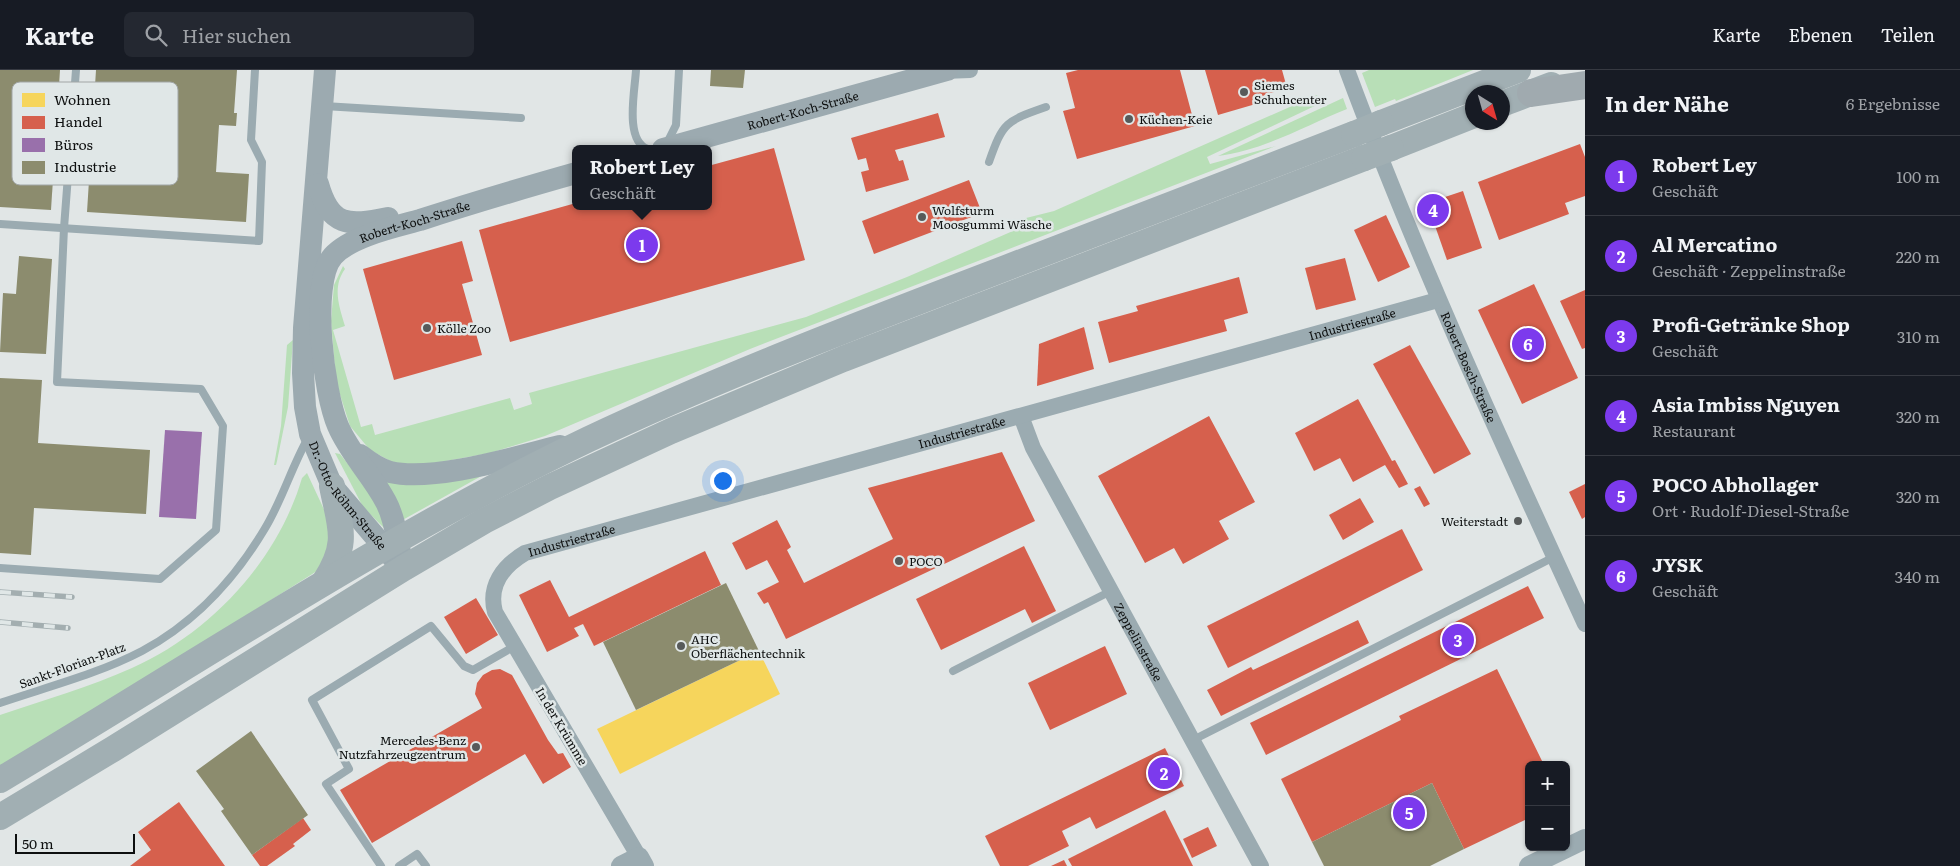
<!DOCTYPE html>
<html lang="de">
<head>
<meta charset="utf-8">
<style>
	:root { --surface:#171b24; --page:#242831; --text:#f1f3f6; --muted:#9ea1a6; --line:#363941; --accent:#7c3aed }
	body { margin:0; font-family:Literata,serif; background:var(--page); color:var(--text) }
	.controls { position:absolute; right:15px; bottom:15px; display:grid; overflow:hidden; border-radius:8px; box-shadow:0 1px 4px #0004 }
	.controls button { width:45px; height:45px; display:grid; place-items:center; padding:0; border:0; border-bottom:1px solid var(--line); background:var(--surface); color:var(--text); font:25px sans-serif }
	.compass { position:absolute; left:1465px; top:15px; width:45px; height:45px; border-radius:50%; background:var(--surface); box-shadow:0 1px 4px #0004; rotate:143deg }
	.scale { position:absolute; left:15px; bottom:12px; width:120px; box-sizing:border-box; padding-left:5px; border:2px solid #0d0f0f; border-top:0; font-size:14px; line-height:18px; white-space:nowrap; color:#0d0f0f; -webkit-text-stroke:4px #e0e7e7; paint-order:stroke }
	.you { position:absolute; left:722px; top:410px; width:18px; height:18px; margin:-12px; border:4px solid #fff; border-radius:50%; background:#1a73e8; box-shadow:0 0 0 8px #1a73e833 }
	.badge { display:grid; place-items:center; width:32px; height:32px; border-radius:50%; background:var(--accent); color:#fff; font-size:16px; font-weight:700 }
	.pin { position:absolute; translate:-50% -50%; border:2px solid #fff; box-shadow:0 1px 5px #0006 }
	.popup { position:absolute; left:572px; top:75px; width:140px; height:65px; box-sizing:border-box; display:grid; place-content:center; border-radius:8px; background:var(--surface); filter:drop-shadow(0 1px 4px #0005); font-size:16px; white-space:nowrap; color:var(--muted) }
	.popup b { font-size:19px; color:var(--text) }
	.popup::after { content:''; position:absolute; left:50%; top:100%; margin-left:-10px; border:10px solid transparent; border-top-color:var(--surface) }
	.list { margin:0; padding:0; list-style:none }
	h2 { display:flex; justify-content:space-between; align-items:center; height:65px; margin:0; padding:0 20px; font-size:21px }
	h2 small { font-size:16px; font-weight:400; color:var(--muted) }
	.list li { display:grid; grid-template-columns:32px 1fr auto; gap:15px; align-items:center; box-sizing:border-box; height:80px; padding:0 20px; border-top:1px solid var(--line) }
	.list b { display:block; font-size:19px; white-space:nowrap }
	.list p { margin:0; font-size:16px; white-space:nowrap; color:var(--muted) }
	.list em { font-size:16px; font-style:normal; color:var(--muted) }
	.icon { flex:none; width:28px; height:28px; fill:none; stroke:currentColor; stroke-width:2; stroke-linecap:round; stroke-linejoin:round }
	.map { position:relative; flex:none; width:1585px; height:796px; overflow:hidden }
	header { display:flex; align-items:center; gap:30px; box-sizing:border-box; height:70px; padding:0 25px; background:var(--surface); border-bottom:1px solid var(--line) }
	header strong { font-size:24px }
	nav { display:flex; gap:28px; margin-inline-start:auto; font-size:18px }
	.search { width:350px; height:45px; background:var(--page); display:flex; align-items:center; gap:12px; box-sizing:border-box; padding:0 18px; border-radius:8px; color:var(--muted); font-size:19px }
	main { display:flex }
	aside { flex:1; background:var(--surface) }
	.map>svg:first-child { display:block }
	.green { fill:#b8dfb7 }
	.homes { fill:#f6d55c }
	.shops { fill:#d6604d }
	.offices { fill:#9970ab }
	.industry { fill:#8c8c6e }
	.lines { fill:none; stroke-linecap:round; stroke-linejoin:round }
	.service { stroke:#9babb1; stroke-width:8 }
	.minor { stroke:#9babb1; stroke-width:16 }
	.tertiary { stroke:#9babb1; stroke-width:20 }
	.secondary { stroke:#9caab0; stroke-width:22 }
	.primary { stroke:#a1afb3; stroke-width:26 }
	.motorway { stroke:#a0aaaf; stroke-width:28 }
	.rail-casing { stroke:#a3aeb0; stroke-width:5.5 }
	.rail { stroke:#e0e7e7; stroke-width:4; stroke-dasharray:11; stroke-linecap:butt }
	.primary-bridge { stroke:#a1afb3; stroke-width:26 }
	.poi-dot { fill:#575a5a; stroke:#e0e7e7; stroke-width:2 }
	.labels { text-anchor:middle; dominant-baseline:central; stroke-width:5; stroke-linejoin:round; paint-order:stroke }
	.poi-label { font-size:12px; fill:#0d0f0f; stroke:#e0e7e7; text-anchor:start }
	.street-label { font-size:12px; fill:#0d0f0f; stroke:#e0e7e7 }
	.key { fill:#e0e7e7; stroke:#a1a6a6; stroke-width:1 }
	.key-label { font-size:14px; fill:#0d0f0f }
</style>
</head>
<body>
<header>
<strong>Karte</strong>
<div class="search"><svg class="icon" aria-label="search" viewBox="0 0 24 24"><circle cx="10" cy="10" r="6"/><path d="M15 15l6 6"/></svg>Hier suchen</div>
<nav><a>Karte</a><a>Ebenen</a><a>Teilen</a></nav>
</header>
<main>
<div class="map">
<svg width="1585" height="796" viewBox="0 0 1585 796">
	<rect width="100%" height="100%" fill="#e1e6e6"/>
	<g class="green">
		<polygon points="1369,0 1473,0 1396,31 1395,29 1375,37 1362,3"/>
		<path d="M 1317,25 L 1321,33 L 1207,87 L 1210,94 L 1276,76 L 750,279 L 545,366 L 490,383 L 424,395 L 396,394 L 370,380 L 350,356 L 336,312 L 331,251 L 334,215 L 343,196 L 345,199 C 332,217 339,236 345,256 L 333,260 L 361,357 L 372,354 L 375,365 L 510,328 L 514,340 L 532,334 L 529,323 L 806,247 L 907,207 L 1020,158 L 1026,148 L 1054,141 Z"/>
		<path d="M 1343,28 L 1347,39 C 1307,55 1262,81 1218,86 Z"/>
		<polygon points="293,270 288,337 277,391 276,395 274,395 281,356 287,275"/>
		<polygon points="335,383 340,384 378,432 384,458 363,437"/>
		<polygon points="494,399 399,452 372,400"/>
		<path d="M 307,403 L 328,448 L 330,475 L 317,501 L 106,634 L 0,696 L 0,645 C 44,630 90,617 132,598 C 211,563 278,490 302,408 Z"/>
	</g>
	<polygon class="homes" points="759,581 780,624 620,704 597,659"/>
	<g class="shops">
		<polygon points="1078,0 1180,0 1195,56 1077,89 1063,41 1075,38 1066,3"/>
		<polygon points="1205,0 1282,0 1287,18 1264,25 1266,31 1218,45"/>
		<polygon points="938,43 945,67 895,80 899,91 903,90 909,110 866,122 861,102 869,100 866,88 858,90 851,68"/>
		<polygon points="1580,74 1585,87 1585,126 1565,133 1569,144 1499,170 1478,112"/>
		<polygon points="774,78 805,190 510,272 479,160 576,133 576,136 708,136 708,96"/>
		<polygon points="969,110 982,143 874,184 862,151"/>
		<polygon points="1463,121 1482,178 1447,190 1427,133"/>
		<polygon points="1386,145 1410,197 1378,212 1354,160"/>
		<polygon points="462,171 473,211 462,214 482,285 394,310 363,199"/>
		<polygon points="1345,188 1356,230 1316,240 1305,198"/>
		<polygon points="1239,207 1248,243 1224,250 1227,261 1109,293 1098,252 1138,241 1136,236"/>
		<polygon points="1534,214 1578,308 1522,334 1478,240"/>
		<polygon points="1585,220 1585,278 1582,279 1560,231"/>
		<polygon points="1084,257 1094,299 1037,316 1039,274"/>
		<polygon points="1410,275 1471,384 1434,404 1373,294"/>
		<polygon points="1358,329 1392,391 1395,390 1408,414 1399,418 1385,395 1353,412 1340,388 1314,401 1295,363"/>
		<polygon points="1209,346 1255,432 1219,451 1229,469 1183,494 1174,478 1145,493 1098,406"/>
		<polygon points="1002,382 1035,451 786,569 768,532 764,534 757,523 779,512 767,490 746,500 732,473 777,450 791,477 787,480 804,513 893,469 868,418"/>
		<polygon points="1585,414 1585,447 1582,449 1569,422"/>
		<polygon points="1420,416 1430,434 1424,437 1414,419"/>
		<polygon points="1360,428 1374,452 1343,470 1329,445"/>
		<polygon points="1402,459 1423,500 1228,598 1207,556"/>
		<polygon points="1024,476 1056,541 1032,553 1025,539 941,580 916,529"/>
		<polygon points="705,481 721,515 594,576 583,554 574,558 579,566 547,582 519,525 550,510 569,547"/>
		<polygon points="1528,516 1544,548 1266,685 1250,653"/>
		<polygon points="476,528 498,565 466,584 444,547"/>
		<polygon points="1358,550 1369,573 1221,646 1207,620 1251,597 1253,600"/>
		<polygon points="1105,576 1127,624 1050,660 1028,613"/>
		<polygon points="500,599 512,605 548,670 558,684 563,683 571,697 543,714 525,684 372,773 340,720 482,638 475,624 477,613 483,605 492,600"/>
		<polygon points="1497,599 1544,695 1529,695 1529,748 1464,779 1432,713 1312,772 1281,709 1401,650 1399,646"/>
		<polygon points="1165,678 1184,716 1096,759 1090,747 1062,761 1069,776 1028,796 1000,796 985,766"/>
		<polygon points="179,732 225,796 130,796 151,780 138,762"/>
		<polygon points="1165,740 1193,796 1072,796 1068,789"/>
		<polygon points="303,748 311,760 293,774 295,776 267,796 260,796 252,785"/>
		<polygon points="1208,757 1217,776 1192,788 1183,769"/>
		<polygon points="1064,790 1067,796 1051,796"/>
	</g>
	<polygon class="offices" points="165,360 202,362 196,449 159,447"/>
	<g class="industry">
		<polygon points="0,0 60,0 51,140 0,137"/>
		<polygon points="96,0 237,0 234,43 237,43 236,56 219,55 216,102 249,104 246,152 87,142"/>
		<polygon points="711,0 745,0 743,18 710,16"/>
		<polygon points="19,186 52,189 46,284 0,282 3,223 16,224"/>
		<polygon points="0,308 42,310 38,373 150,380 146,444 34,438 31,485 0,483"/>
		<polygon points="726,513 759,581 636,640 603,572"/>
		<polygon points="251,661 308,745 252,785 221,741 224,739 196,701"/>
		<polygon points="1432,713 1464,779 1430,796 1324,796 1312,772"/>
	</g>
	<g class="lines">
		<g class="service">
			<path d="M 636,0 C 635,20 624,71 648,79"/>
			<polyline points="324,36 521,48"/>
			<polyline points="667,73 676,55 679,0"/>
			<path d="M 989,92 C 1003,52 1006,51 1046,37"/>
			<polyline points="0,154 259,171 262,92 251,70 255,0"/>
			<polyline points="0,498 160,509 216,460 223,356 201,319 57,312 64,158 76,0"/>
			<polyline points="953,601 1111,521"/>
			<path d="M 0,633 C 47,617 98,604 142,581 C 194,553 234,510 264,460 C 282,431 291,398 308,368"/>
			<polyline points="1193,670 1554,487"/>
			<polyline points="381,796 326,714 349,699 312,630 431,556 464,596 473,600 515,576"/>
			<polyline points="399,796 417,784 426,796"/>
		</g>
		<g class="minor">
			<path id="s1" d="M 1347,0 C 1417,189 1501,371 1585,554"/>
			<polyline points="943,1 970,0"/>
			<path id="s2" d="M 1021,346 L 1033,378 L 1261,796"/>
			<path id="s3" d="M 639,787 L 495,542 C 488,516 503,496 525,483 L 1438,230"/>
		</g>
		<g class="tertiary">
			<polyline points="621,796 639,787 644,796"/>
			<polyline points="1529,796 1585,769"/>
		</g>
		<g class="secondary">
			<path id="s4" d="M 325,0 L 304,258 L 303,303 L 305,337 L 310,364 L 332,416 L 395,490"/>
			<path id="s5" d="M 663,79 L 947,0"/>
			<path d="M 318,114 C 330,157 348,156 388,148"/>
			<path d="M 360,385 C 369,392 379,399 390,402 C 434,412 515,387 560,376"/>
			<path id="s6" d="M 401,487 C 397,469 395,449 386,432 C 372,405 350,384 338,356 C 324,324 309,213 333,186 C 351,166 395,157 420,150 C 472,133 523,118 576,103"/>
		</g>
		<g class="primary">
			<polyline points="1502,34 1551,15"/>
			<polyline points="1381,53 1518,0"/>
			<polyline points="1391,78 1472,46"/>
			<path d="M 325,511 C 350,472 340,457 332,416"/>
			<path d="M 0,710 C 195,594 384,467 589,369 C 710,312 834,264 959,216 C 1091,165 1223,115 1354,64"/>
			<polyline points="0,747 113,679 404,498 484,451 550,417 671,361 843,289 1364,88"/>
		</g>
		<polyline class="motorway" points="1531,23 1585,15"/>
		<defs>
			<g id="rail">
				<polyline points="0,522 72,527"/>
				<polyline points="0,552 68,558"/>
			</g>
		</defs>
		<use href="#rail" class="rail-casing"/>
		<use href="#rail" class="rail"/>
		<g class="primary-bridge">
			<polyline points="1354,64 1381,53"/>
			<polyline points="1364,88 1391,78"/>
		</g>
	</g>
	<g class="poi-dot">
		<circle cx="1244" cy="22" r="5"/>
		<circle cx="1129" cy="49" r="5"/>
		<circle cx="922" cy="147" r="5"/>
		<circle cx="427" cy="258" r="5"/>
		<circle cx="1518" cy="451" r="5"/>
		<circle cx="899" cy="491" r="5"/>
		<circle cx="681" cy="576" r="5"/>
		<circle cx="476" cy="677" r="5"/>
	</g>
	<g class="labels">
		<g class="poi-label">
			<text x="1254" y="15">Siemes<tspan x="1254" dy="14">Schuhcenter</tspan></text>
			<text x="1139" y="49">Küchen-Keie</text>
			<text x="932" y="140">Wolfsturm<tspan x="932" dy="14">Moosgummi Wäsche</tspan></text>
			<text x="437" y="258">Kölle Zoo</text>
			<text x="1508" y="451" text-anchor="end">Weiterstadt</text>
			<text x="909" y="491">POCO</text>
			<text x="691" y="569">AHC<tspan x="691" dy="14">Oberflächentechnik</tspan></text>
			<text x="466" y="670" text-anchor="end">Mercedes-Benz<tspan x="466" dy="14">Nutzfahrzeugzentrum</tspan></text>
		</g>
		<g class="street-label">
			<text stroke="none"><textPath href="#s5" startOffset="145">Robert-Koch-Straße</textPath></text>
			<text stroke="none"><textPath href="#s6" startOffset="411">Robert-Koch-Straße</textPath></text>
			<text stroke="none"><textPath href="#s3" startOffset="1214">Industriestraße</textPath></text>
			<text stroke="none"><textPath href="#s1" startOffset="321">Robert-Bosch-Straße</textPath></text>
			<text stroke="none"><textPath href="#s3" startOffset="809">Industriestraße</textPath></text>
			<text stroke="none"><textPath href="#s4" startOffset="438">Dr.-Otto-Röhm-Straße</textPath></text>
			<text stroke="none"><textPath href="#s3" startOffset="404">Industriestraße</textPath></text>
			<text stroke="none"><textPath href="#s2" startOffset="255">Zeppelinstraße</textPath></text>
			<text transform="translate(72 595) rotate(-20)">Sankt-Florian-Platz</text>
			<text transform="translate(562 656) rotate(59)">In der Krümme</text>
		</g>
	</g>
	<rect x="12" y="12" width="166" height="103" rx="8" class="key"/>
	<rect x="22" y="23" width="23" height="14" fill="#f6d55c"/>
	<rect x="22" y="46" width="23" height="13" fill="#d6604d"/>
	<rect x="22" y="68" width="23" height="14" fill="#9970ab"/>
	<rect x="22" y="91" width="23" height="13" fill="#8c8c6e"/>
	<g class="key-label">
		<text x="54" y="35">Wohnen</text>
		<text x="54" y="57">Handel</text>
		<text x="54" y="80">Büros</text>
		<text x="54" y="102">Industrie</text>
	</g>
</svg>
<div class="controls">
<button>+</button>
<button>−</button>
</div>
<svg class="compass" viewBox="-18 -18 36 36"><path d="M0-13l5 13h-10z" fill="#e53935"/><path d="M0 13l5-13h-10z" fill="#9ea1a6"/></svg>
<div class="scale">50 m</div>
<div class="you"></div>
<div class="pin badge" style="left:642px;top:175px">1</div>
<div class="popup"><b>Robert Ley</b>Geschäft</div>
<div class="pin badge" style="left:1164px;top:703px">2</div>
<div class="pin badge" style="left:1458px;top:570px">3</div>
<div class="pin badge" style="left:1433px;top:140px">4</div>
<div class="pin badge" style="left:1409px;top:743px">5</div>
<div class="pin badge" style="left:1528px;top:274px">6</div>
</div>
<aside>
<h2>In der Nähe<small>6 Ergebnisse</small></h2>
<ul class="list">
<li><span class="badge">1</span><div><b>Robert Ley</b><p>Geschäft</p></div><em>100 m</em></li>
<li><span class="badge">2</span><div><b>Al Mercatino</b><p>Geschäft · Zeppelinstraße</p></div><em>220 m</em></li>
<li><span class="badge">3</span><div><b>Profi-Getränke Shop</b><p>Geschäft</p></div><em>310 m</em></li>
<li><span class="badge">4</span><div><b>Asia Imbiss Nguyen</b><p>Restaurant</p></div><em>320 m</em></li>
<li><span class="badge">5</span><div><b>POCO Abhollager</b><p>Ort · Rudolf-Diesel-Straße</p></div><em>320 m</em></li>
<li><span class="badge">6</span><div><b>JYSK</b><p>Geschäft</p></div><em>340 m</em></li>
</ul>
</aside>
</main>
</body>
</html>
